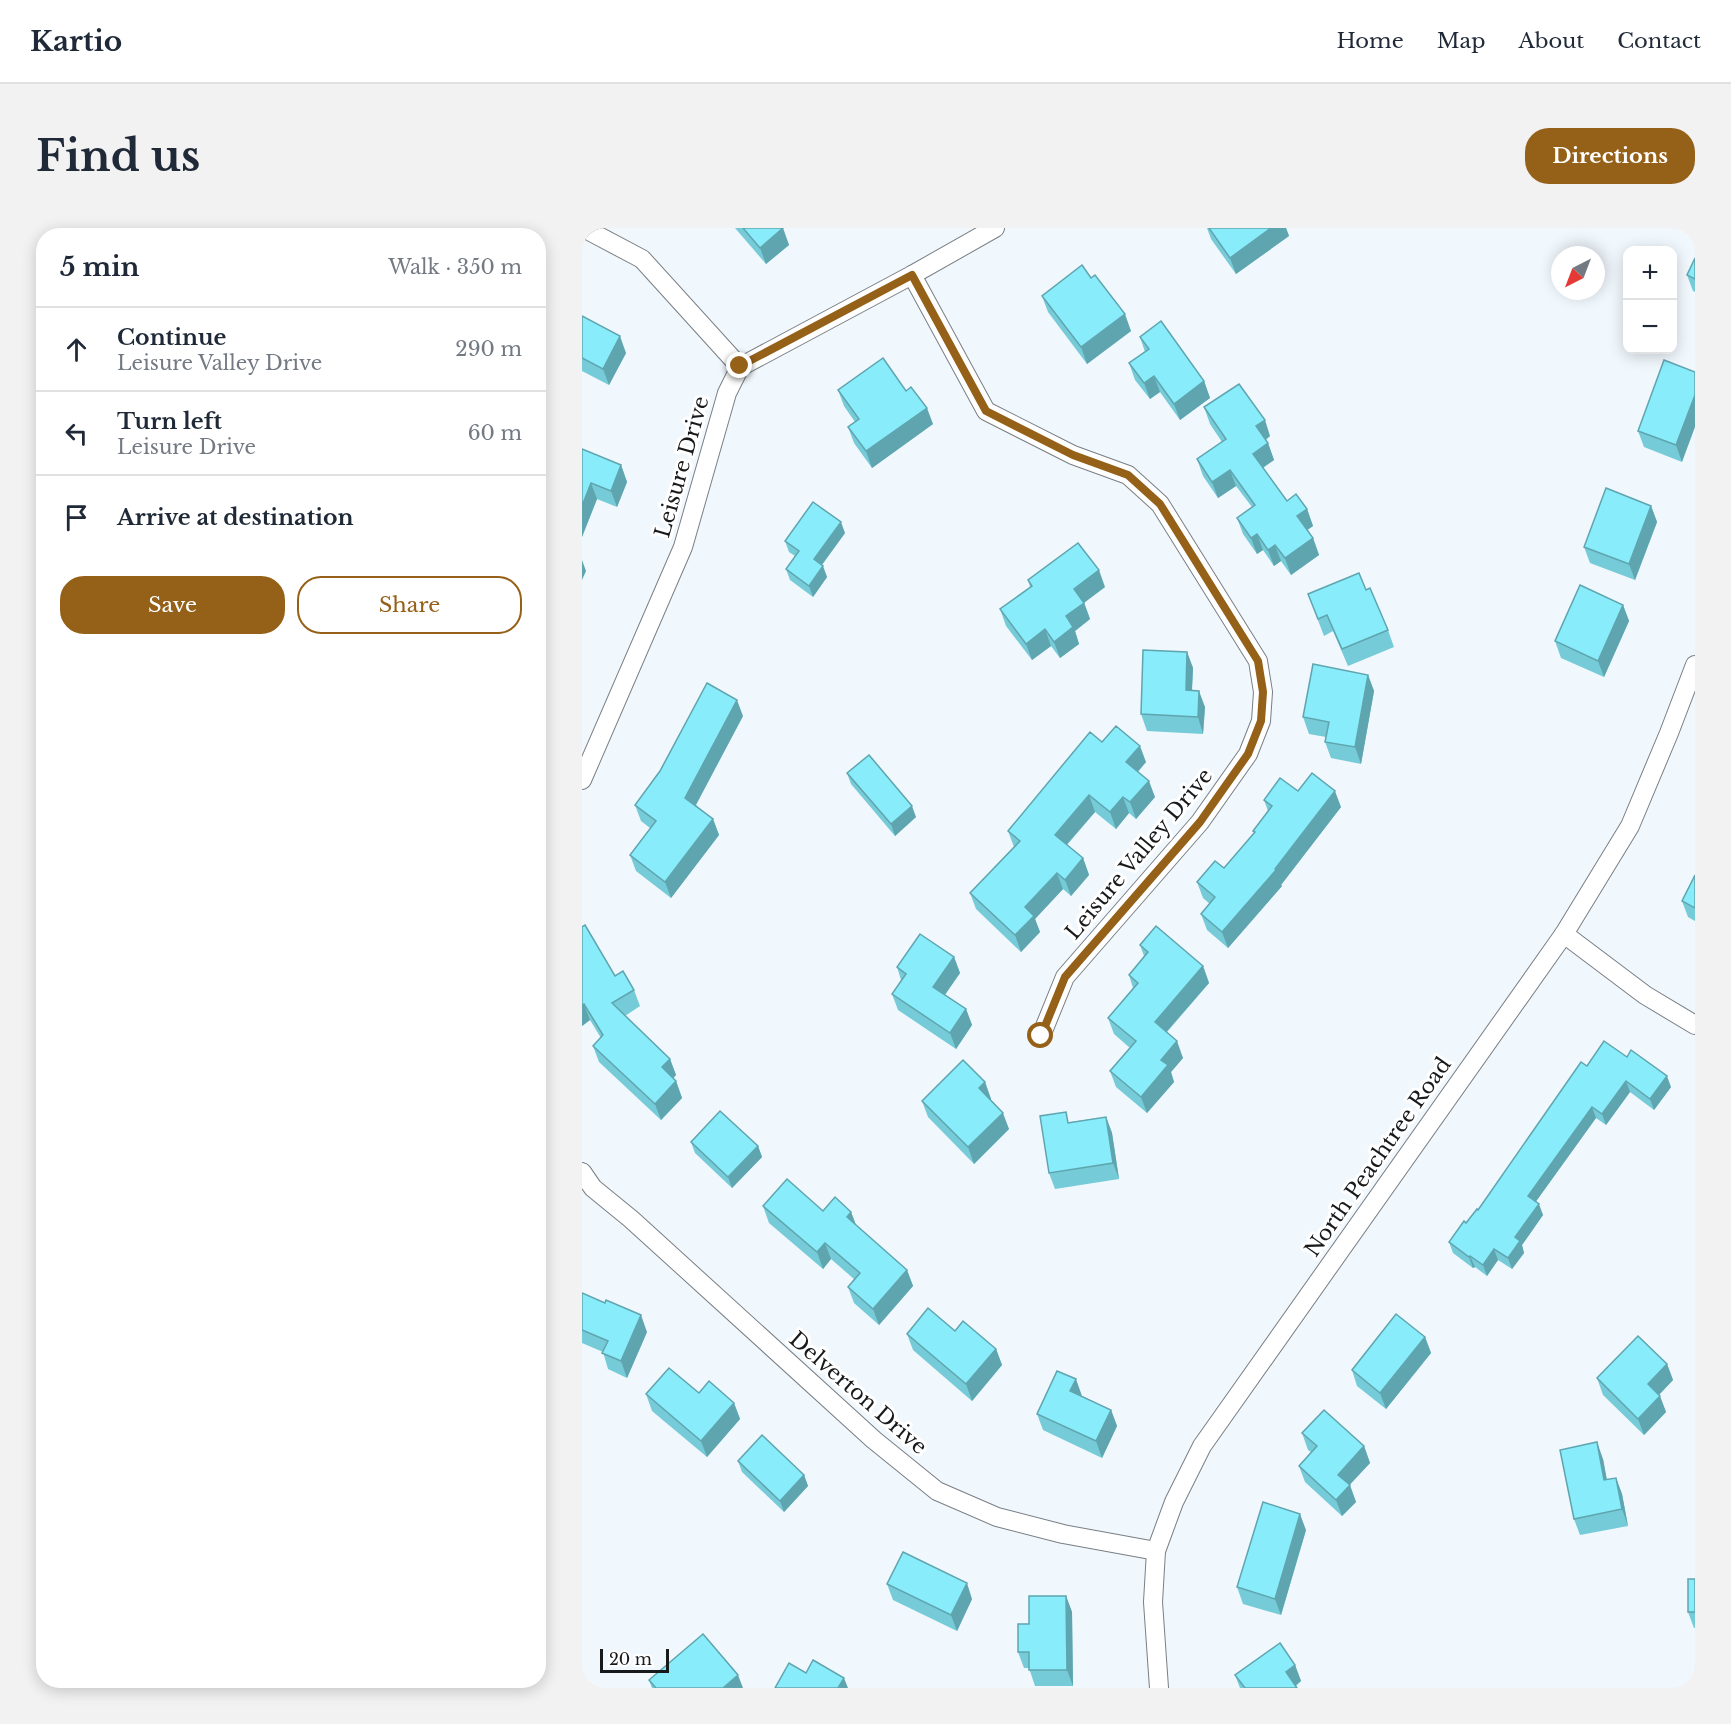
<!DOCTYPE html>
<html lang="en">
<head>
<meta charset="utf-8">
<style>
	:root { --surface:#fff; --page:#f2f2f3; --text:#1f2937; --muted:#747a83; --line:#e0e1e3; --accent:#956017 }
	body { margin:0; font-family:"Libre Baskerville",serif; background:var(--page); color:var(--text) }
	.controls { position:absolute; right:18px; top:18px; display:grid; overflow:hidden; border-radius:12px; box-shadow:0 3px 15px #0003 }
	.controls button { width:54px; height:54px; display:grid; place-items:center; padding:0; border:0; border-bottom:2px solid var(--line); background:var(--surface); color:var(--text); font:30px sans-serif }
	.compass { position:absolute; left:969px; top:18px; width:54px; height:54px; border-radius:50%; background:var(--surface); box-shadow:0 3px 15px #0003; rotate:222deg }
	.scale { position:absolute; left:18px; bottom:15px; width:69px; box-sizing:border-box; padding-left:6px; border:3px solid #17191b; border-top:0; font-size:16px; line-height:21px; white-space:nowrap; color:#17191b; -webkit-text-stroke:4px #fff; paint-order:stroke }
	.stop { position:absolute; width:18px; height:18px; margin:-14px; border:4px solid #956017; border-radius:50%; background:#fff }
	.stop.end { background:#956017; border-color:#fff; box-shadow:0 2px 6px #0008 }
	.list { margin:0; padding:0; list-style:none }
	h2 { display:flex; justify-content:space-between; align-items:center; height:78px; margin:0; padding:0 24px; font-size:26px }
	h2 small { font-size:20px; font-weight:400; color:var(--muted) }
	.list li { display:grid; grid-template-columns:39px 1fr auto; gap:18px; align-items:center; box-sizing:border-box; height:84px; padding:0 24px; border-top:2px solid var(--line) }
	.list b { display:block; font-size:22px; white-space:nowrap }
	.list p { margin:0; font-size:20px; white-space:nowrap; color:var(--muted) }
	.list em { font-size:20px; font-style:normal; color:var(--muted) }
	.actions { display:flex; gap:12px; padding:18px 24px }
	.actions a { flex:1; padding:14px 0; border:2px solid var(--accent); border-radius:24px; text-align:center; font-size:21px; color:var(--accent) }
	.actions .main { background:var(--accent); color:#fff }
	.icon { flex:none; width:33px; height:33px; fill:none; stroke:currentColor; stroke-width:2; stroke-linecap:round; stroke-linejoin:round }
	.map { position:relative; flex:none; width:1113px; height:1460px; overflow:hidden; border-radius:24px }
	header { display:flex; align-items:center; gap:36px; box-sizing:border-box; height:84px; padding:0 30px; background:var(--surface); border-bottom:2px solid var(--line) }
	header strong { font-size:28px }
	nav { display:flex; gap:33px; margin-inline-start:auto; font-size:21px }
	.intro { display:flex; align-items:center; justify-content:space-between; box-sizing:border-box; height:144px; padding:0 36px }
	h1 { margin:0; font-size:42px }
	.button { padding:15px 27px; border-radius:24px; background:var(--accent); color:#fff; font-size:21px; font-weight:700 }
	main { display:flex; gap:36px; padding:0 36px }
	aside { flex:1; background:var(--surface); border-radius:24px; box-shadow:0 3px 15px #0003 }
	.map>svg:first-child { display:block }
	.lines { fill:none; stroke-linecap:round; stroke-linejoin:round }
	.minor-casing { stroke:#797f84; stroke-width:20 }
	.minor { stroke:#fff; stroke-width:18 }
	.wall { fill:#75cbd7 }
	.shaded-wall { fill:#5fa5af }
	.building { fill:#88ecfa; stroke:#5fa5af; stroke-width:1.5 }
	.route { stroke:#956017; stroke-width:8 }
	.labels { text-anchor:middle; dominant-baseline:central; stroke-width:6; stroke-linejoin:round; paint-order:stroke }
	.street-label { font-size:21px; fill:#17191b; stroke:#fff }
</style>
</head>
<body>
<header>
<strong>Kartio</strong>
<nav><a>Home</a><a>Map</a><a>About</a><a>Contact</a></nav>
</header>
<div class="intro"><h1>Find us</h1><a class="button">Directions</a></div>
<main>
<aside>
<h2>5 min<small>Walk · 350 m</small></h2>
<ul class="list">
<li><svg class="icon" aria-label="ahead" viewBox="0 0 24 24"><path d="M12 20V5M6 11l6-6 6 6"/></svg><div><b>Continue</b><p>Leisure Valley Drive</p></div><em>290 m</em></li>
<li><svg class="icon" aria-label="left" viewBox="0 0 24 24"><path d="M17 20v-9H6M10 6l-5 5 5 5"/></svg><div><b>Turn left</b><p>Leisure Drive</p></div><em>60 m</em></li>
<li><svg class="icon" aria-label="arrive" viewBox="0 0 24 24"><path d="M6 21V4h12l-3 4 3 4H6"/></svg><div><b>Arrive at destination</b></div></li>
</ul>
<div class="actions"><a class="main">Save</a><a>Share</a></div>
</aside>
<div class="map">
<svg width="1113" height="1460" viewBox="0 0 1113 1460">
	<rect width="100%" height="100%" fill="#f0f7fd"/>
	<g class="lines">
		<defs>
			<g id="minor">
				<polyline points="9,4 60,31 158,139"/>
				<polyline points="330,47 404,183 491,227 546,247 578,276 676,433 681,464 679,493 666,526 618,594 483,749 459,808"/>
				<polyline points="0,552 101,319 145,165 158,139 330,47 413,0"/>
				<polyline points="982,706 1063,767 1113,797"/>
				<polyline points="0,944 11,960 49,991 292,1212 355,1263 415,1289 481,1306 574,1323"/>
				<polyline points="577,1460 571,1374 574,1323 592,1274 620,1218 982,706 1048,598 1087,505 1113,437"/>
			</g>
		</defs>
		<use href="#minor" class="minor-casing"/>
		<use href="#minor" class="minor"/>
	</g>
	<g class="wall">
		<polygon points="153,0 200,0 207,17 184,36"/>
		<polygon points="625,0 704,0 707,8 654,46 629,11"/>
		<polygon points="1113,30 1113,64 1111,63 1105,47"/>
		<polygon points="509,50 549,103 505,136 466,84 460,68"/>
		<polygon points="0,88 44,125 27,157 0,143"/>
		<polygon points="558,109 622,153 628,170 598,192 578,164 568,171 553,152 547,135 563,124"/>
		<polygon points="1113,144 1100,234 1062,219 1056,203"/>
		<polygon points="256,162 324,163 351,196 290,240 272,215 266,199 273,194 262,178"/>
		<polygon points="622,179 688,208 684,212 686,215 692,232 681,240 705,273 725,281 731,298 725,302 731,310 737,327 709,347 699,333 692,338 681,322 675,326 661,306 655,290 670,279 654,258 636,270 621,248 615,231 640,214 628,196"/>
		<polygon points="0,221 39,237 45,254 35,279 15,271 0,309"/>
		<polygon points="1069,278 1075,294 1053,352 1008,335 1002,319"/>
		<polygon points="263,305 240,337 245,349 231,369 208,352 204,341 213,328 207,324 203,313"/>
		<polygon points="446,352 523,359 502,374 508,391 493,403 497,416 478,430 469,418 450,432 424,398 418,381 448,359"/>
		<polygon points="784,362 806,402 812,419 766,438 751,403 742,408 726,366"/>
		<polygon points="1041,377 1047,393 1022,449 979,430 973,413"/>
		<polygon points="605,424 611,440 610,463 623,479 621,506 565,503 559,486"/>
		<polygon points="786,447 792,463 779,536 749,530 743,514 744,509 727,506 721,489"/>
		<polygon points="161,488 114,577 131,591 137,607 89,670 54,643 48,627 68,600 59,593 53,577"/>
		<polygon points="520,514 564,534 556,544 573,569 554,591 547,585 534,601 513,584 485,617 501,630 507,647 489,668 481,661 453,691 458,704 439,724 394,681 388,665 432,619 426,603"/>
		<polygon points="265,545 334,589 313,608 269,556"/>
		<polygon points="716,563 759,579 699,657 700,658 646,720 625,702 619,686 628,676 621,670 615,654 642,640 672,605 671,603 686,583 682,572"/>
		<polygon points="1113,647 1113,693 1106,689 1100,673"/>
		<polygon points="0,699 33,748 52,762 58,778 43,788 88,831 94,847 91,850 94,853 100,870 79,892 17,834 11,818 19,810 8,792 0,798"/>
		<polygon points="558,717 621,738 627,755 585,804 601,830 589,844 592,854 565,885 534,859 528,843 548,820 532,806 526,790 551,760 547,747 562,728"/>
		<polygon points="372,729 378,745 363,767 384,781 390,797 374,821 316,782 310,766 319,752 315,739"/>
		<polygon points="1005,838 1089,859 1072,882 1048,864 1024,897 1014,890 954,973 961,987 940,1017 942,1025 930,1041 916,1032 905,1048 893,1039 891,1040 871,1025 867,1014 896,982"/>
		<polygon points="403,854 409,871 408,872 427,901 392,936 346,889 340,873"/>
		<polygon points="524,889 530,905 537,951 473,961 467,945 488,894"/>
		<polygon points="109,914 176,918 180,929 150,960 113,925"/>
		<polygon points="181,978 241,983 269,984 274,997 325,1042 331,1058 297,1097 272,1075 266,1059 272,1051 249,1031 241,1041 187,995"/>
		<polygon points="0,1065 65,1104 45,1150 26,1141 21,1124 0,1115"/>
		<polygon points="373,1103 414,1121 420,1137 390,1173 331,1122 325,1106"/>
		<polygon points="843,1109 849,1125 804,1181 775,1158 770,1142"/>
		<polygon points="1085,1136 1091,1152 1077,1167 1084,1184 1062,1207 1021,1167 1015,1150"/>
		<polygon points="117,1165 152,1175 158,1191 125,1229 70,1183 64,1166"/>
		<polygon points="500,1168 529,1182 535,1198 520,1230 461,1202 455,1186"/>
		<polygon points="720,1205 782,1218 788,1235 767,1257 774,1274 760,1288 723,1254 717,1238 729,1224 726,1222"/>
		<polygon points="1021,1231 1025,1252 1034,1250 1040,1266 1046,1298 998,1307 992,1291"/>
		<polygon points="156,1233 222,1247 226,1258 202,1284 160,1244"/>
		<polygon points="724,1302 699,1387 661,1376 655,1359"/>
		<polygon points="1113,1351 1113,1400 1112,1400 1106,1384"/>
		<polygon points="305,1356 390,1371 375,1403 311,1372"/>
		<polygon points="484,1368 490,1384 491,1458 453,1458 447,1440 442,1440 436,1424 447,1396"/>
		<polygon points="713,1437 719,1453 714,1458 715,1460 658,1460 653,1447"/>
		<polygon points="67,1452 161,1460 70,1460"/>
	</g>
	<g class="shaded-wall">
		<polygon points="201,0 207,17 184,36 178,20"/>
		<polygon points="689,0 704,0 707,8 654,46 648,30"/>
		<polygon points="543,86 549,103 505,136 499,119"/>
		<polygon points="38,108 44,125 27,157 21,141"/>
		<polygon points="572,148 578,164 568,171 562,155"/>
		<polygon points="622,153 628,170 598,192 592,176"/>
		<polygon points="1113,167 1113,199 1100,234 1094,217"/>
		<polygon points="345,180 351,196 290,240 284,223"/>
		<polygon points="683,192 688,208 680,214 674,198"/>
		<polygon points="686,215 692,232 677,242 671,226"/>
		<polygon points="39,237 45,254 35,279 29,263"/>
		<polygon points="648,242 654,258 636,270 630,254"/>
		<polygon points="9,255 15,271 0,309 0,278"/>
		<polygon points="1069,278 1075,294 1053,352 1047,336"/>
		<polygon points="725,281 731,298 721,305 715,288"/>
		<polygon points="259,294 263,305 236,342 232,331"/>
		<polygon points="675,306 681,322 675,326 669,310"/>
		<polygon points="731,310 737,327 709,347 703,330"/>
		<polygon points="693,317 699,333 692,338 686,322"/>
		<polygon points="0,332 4,343 0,352"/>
		<polygon points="241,338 245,349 231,369 227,358"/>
		<polygon points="517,342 523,359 498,378 492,361"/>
		<polygon points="502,375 508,391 493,403 497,416 478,430 472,414 484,388"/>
		<polygon points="1041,377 1047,393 1022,449 1016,433"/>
		<polygon points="463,401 469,418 450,432 444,416"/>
		<polygon points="605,424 611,440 609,479 604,462"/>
		<polygon points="786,447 792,463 779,536 773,519"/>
		<polygon points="617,463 623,479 621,506 616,489"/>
		<polygon points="155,472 161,488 109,586 103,570"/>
		<polygon points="558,518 564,534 550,550 544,534"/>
		<polygon points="567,553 573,569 554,591 548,574"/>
		<polygon points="753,563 759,579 699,657 700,658 646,720 640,704 693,641"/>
		<polygon points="507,567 513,584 479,623 473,607"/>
		<polygon points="541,569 547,585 534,601 528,584"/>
		<polygon points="330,578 334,589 313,608 309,596"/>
		<polygon points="131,591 137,607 89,670 83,654"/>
		<polygon points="501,630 507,647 489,668 483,652"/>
		<polygon points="475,645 481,661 453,691 458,704 439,724 433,707 443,679"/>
		<polygon points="372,729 378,745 357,775 351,759"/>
		<polygon points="621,738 627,755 579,810 573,794"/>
		<polygon points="2,776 8,792 0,798 0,777"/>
		<polygon points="384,781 390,797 374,821 368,805"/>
		<polygon points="595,813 601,830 589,844 592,854 565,885 559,869 579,832"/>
		<polygon points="88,831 94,847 86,856 80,839"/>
		<polygon points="1085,848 1089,859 1072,882 1068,871"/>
		<polygon points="94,853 100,870 79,892 73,876"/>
		<polygon points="1044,853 1048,864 1024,897 1020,886"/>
		<polygon points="403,854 409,871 403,877 397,860"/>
		<polygon points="1010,879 1014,890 950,979 946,968"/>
		<polygon points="421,885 427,901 392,936 386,919"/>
		<polygon points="524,889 530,905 537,951 531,935"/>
		<polygon points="176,918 180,929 150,960 146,949"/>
		<polygon points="957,976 961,987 940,1017 942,1025 930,1041 926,1030 933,1009"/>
		<polygon points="269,984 275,1000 265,989"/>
		<polygon points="243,1015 249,1031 241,1041 235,1024"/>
		<polygon points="912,1021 916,1032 905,1048 901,1037"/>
		<polygon points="888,1028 893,1039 891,1040 887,1029"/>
		<polygon points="325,1042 331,1058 297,1097 291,1081"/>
		<polygon points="59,1087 65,1104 45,1150 39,1133"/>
		<polygon points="843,1109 849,1125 804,1181 798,1165"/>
		<polygon points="414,1121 420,1137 390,1173 384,1156"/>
		<polygon points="1085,1136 1091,1152 1072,1172 1066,1156"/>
		<polygon points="494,1151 500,1168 488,1163"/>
		<polygon points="1078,1168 1084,1184 1062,1207 1056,1191"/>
		<polygon points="152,1175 158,1191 125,1229 119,1213"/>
		<polygon points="529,1182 535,1198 520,1230 514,1213"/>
		<polygon points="1015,1214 1021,1231 1028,1269 1022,1252"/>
		<polygon points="782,1218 788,1235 762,1263 756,1247"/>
		<polygon points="222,1247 226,1258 202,1284 198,1273"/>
		<polygon points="1034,1250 1040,1266 1046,1298 1040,1281"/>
		<polygon points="768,1257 774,1274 760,1288 754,1272"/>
		<polygon points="718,1286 724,1302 699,1387 693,1371"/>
		<polygon points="385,1355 390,1371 375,1403 369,1387"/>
		<polygon points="484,1368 490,1384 491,1458 485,1442"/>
		<polygon points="713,1437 719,1453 710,1460 704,1444"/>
		<polygon points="156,1447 161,1460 141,1460"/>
		<polygon points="262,1450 266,1460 256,1460"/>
	</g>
	<g class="building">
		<polygon points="161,0 201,0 178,20"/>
		<polygon points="627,0 689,0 648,30"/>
		<polygon points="1113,30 1113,51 1105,47"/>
		<polygon points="500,37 509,50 513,47 543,86 499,119 460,68"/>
		<polygon points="0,88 38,108 21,141 0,130"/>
		<polygon points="579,93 622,153 592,176 572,148 562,155 547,135 567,121 558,109"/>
		<polygon points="301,130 324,163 329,159 345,180 284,223 266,199 277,191 256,162"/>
		<polygon points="1082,132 1113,144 1113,167 1094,217 1056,203"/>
		<polygon points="657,156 683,192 674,198 686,215 671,226 705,273 714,266 725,281 715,288 731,310 703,330 693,317 686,322 675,306 669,310 655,290 673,277 648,242 630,254 615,231 644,211 622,179"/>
		<polygon points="0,221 39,237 29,263 9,255 0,278"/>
		<polygon points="1024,260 1069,278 1047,336 1002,319"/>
		<polygon points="231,274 259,294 232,331 241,338 227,358 204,341 217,323 203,313"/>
		<polygon points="496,315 517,342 492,361 502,375 484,388 491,399 472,414 463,401 444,416 418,381 450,358 446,352"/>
		<polygon points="777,345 784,362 788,360 806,402 760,421 745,387 736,391 726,366"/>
		<polygon points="998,357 1041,377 1016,433 973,413"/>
		<polygon points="561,422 605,424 604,462 617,463 616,489 559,486"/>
		<polygon points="731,436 786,447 773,519 743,514 747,494 721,489"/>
		<polygon points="125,455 155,472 103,570 131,591 83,654 48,627 74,593 53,577 78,543"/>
		<polygon points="534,498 558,518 544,534 567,553 548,574 541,569 528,584 507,567 473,607 501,630 483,652 475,645 443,679 452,688 433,707 388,665 438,613 426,603 508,504 520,514"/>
		<polygon points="287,527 330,578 309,596 265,545"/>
		<polygon points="730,545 753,563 693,641 694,642 640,704 619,686 633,669 615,654 633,633 642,640 673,604 671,603 690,578 682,572 698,550 716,563"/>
		<polygon points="1113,647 1113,680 1100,673"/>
		<polygon points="3,697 33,748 41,743 52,762 30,775 88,831 80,839 94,853 73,876 11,818 21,807 2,776 0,777 0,699"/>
		<polygon points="574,698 621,738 573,794 595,813 579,832 586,837 559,869 528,843 554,813 526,790 556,755 547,747 566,724 558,717"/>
		<polygon points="338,706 372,729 351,759 384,781 368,805 310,766 324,746 315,739"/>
		<polygon points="1022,813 1045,829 1049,822 1085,848 1068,871 1044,853 1020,886 1010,879 946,968 957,976 933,1009 938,1013 926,1030 912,1021 901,1037 888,1028 887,1029 867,1014 882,993 884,995 895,981 896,982 999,834 1005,838"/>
		<polygon points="381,832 403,854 397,860 421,885 386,919 340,873"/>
		<polygon points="138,883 176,918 146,949 109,914"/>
		<polygon points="484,884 486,895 524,889 531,935 467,945 458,888"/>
		<polygon points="205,951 241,983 253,969 269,984 265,989 325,1042 291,1081 266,1059 278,1045 243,1015 235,1024 181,978"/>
		<polygon points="0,1065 23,1075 24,1072 59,1087 39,1133 20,1125 26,1113 0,1102"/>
		<polygon points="346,1080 373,1103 381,1093 414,1121 384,1156 325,1106"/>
		<polygon points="814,1086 843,1109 798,1165 770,1142"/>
		<polygon points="1056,1108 1085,1136 1066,1156 1078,1168 1056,1191 1015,1150"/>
		<polygon points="87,1140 117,1165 127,1153 152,1175 119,1213 64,1166"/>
		<polygon points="475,1143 494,1151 488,1163 529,1182 514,1213 455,1186"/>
		<polygon points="742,1182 782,1218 756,1247 768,1257 754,1272 717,1238 735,1218 720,1205"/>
		<polygon points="180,1207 222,1247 198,1273 156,1233"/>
		<polygon points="1015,1214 1022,1252 1034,1250 1040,1281 992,1291 978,1222"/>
		<polygon points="681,1274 718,1286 693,1371 655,1359"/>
		<polygon points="321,1324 385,1355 369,1387 305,1356"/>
		<rect x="1106" y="1351" width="7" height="33"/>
		<polygon points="447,1368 484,1368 485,1442 447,1442 447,1424 436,1424 436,1396 447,1396"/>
		<polygon points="121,1406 156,1447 141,1460 74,1460 67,1452"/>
		<polygon points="698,1415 713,1437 704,1444 715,1460 663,1460 653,1447"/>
		<polygon points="231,1432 262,1450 256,1460 193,1460 207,1435 224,1445"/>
	</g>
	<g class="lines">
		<polyline class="route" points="158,138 330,47 404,183 491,227 546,247 578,276 676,433 681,464 679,493 666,526 618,594 483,749 459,808"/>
	</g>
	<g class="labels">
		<g class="street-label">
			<text transform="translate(100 239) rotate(-74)">Leisure Drive</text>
			<text transform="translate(557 626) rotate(-50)">Leisure Valley Drive</text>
			<text transform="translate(796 929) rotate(-55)">North Peachtree Road</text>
			<text transform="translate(276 1165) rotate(41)">Delverton Drive</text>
		</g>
	</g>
</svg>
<div class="controls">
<button>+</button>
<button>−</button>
</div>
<svg class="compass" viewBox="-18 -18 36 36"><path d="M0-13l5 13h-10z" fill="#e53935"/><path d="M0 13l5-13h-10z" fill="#747a83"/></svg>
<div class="scale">20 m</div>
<div class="stop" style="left:459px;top:808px"></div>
<div class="stop end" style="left:158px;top:138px"></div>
</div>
</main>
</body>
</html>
